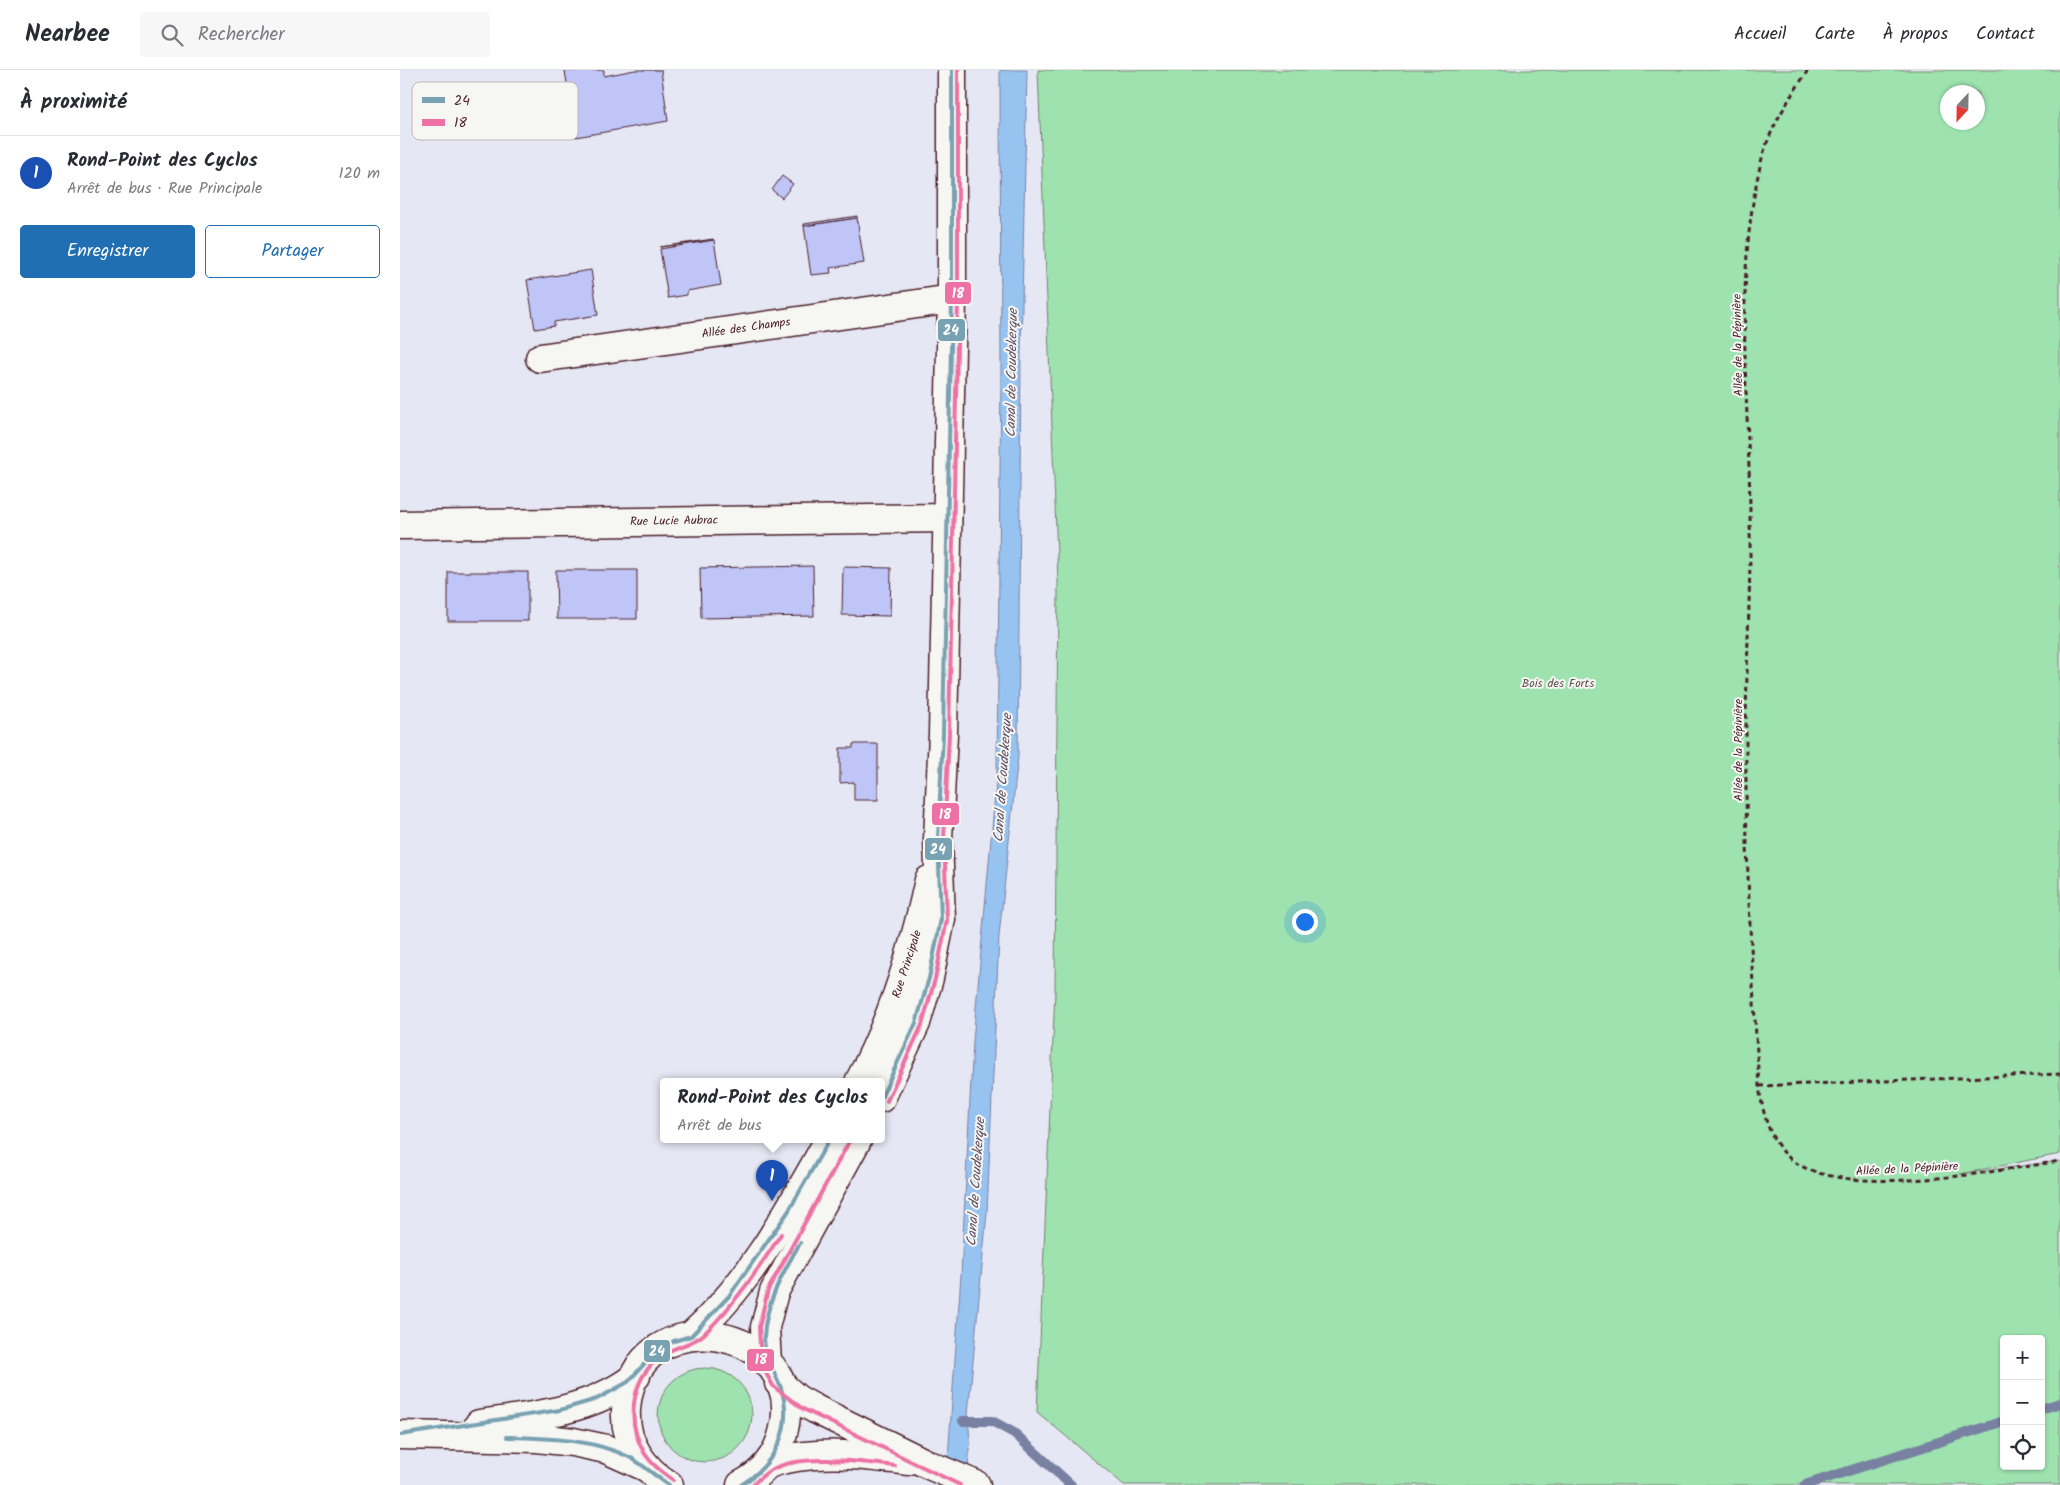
<!DOCTYPE html>
<html lang="fr">
<head>
<meta charset="utf-8">
<style>
	:root { --surface:#fff; --page:#f7f7f7; --text:#2b2b33; --muted:#7c7c81; --line:#e1e1e2; --accent:#1f6fb2 }
	body { margin:0; font-family:Kalam,sans-serif; background:var(--page); color:var(--text) }
	.controls { position:absolute; right:15px; bottom:15px; display:grid; overflow:hidden; border-radius:5px; box-shadow:0 1px 4px #0004 }
	.controls button { width:45px; height:45px; display:grid; place-items:center; padding:0; border:0; border-bottom:1px solid var(--line); background:var(--surface); color:var(--text); font:25px sans-serif }
	.compass { position:absolute; left:1540px; top:15px; width:45px; height:45px; border-radius:50%; background:var(--surface); box-shadow:0 1px 4px #0004; rotate:202deg }
	.you { position:absolute; left:904px; top:851px; width:18px; height:18px; margin:-12px; border:4px solid #fff; border-radius:50%; background:#1a73e8; box-shadow:0 0 0 8px #1a73e833 }
	.badge { display:grid; place-items:center; width:32px; height:32px; border-radius:50%; background:var(--accent); color:#fff; font-size:16px; font-weight:700 }
	.pin { position:absolute; translate:-50% -41px; filter:drop-shadow(0 1px 2px #0008) }
	.pin::after { content:''; position:absolute; top:26px; width:18px; height:15px; background:inherit; clip-path:polygon(0 0,100% 0,50% 100%) }
	.popup { position:absolute; left:260px; top:1008px; width:225px; height:65px; box-sizing:border-box; display:grid; place-content:center; border-radius:5px; background:var(--surface); filter:drop-shadow(0 1px 4px #0005); font-size:16px; white-space:nowrap; color:var(--muted) }
	.popup b { font-size:19px; color:var(--text) }
	.popup::after { content:''; position:absolute; left:50%; top:100%; margin-left:-10px; border:10px solid transparent; border-top-color:var(--surface) }
	.list { margin:0; padding:0; list-style:none }
	h2 { display:flex; justify-content:space-between; align-items:center; height:65px; margin:0; padding:0 20px; font-size:21px }
	h2 small { font-size:16px; font-weight:400; color:var(--muted) }
	.list li { display:grid; grid-template-columns:32px 1fr auto; gap:15px; align-items:center; box-sizing:border-box; height:75px; padding:0 20px; border-top:1px solid var(--line) }
	.list b { display:block; font-size:19px; white-space:nowrap }
	.list p { margin:0; font-size:16px; white-space:nowrap; color:var(--muted) }
	.list em { font-size:16px; font-style:normal; color:var(--muted) }
	.actions { display:flex; gap:10px; padding:15px 20px }
	.actions a { flex:1; padding:11px 0; border:1px solid var(--accent); border-radius:5px; text-align:center; font-size:18px; color:var(--accent) }
	.actions .main { background:var(--accent); color:#fff }
	.icon { flex:none; width:28px; height:28px; fill:none; stroke:currentColor; stroke-width:2; stroke-linecap:round; stroke-linejoin:round }
	.map { position:relative; flex:none; width:1660px; height:1415px; overflow:hidden }
	header { display:flex; align-items:center; gap:30px; box-sizing:border-box; height:70px; padding:0 25px; background:var(--surface); border-bottom:1px solid var(--line) }
	header strong { font-size:24px }
	nav { display:flex; gap:28px; margin-inline-start:auto; font-size:18px }
	.search { width:350px; height:45px; background:var(--page); display:flex; align-items:center; gap:12px; box-sizing:border-box; padding:0 18px; border-radius:5px; color:var(--muted); font-size:19px }
	main { display:flex }
	aside { flex:1; background:var(--surface) }
	.map>svg:first-child { display:block }
	.green { fill:#9de2af; stroke:#74806d; fill-rule:evenodd }
	.water { fill:#97c3f1; stroke:#7881a2 }
	.lines { fill:none; stroke-linecap:round; stroke-linejoin:round }
	.stream { stroke:#7881a2; stroke-width:10 }
	.building { fill:#bfc5f7; stroke:#4a1f2b }
	.minor-casing { stroke:#4a1f2b; stroke-width:31 }
	.major-casing { stroke:#4a1f2b; stroke-width:31 }
	.path { stroke:#4a1f2b; stroke-width:3; stroke-dasharray:5 4; stroke-linecap:butt }
	.minor { stroke:#f6f6f2; stroke-width:28 }
	.major { stroke:#f6f6f2; stroke-width:28 }
	.bus-1-casing { stroke:#f6f6f2; stroke-width:8 }
	.bus-2-casing { stroke:#f6f6f2; stroke-width:8 }
	.bus-1 { stroke:#78a1b1; stroke-width:4 }
	.bus-2 { stroke:#ed71a4; stroke-width:4 }
	.labels { text-anchor:middle; dominant-baseline:central; stroke-width:4; stroke-linejoin:round; paint-order:stroke }
	.street-label { font-size:12px; fill:#4a1f2b; stroke:#f6f6f2 }
	.park-label { font-size:12px; fill:#5f504c; stroke:#f6f6f2 }
	.water-label { font-size:14px; font-style:italic; fill:#615066; stroke:#f6f6f2 }
	.key { fill:#f6f6f2; stroke:#c2b6b6; stroke-width:1 }
	.key-label { font-size:14px; fill:#4a1f2b }
	.line-badge { stroke:#f6f6f2; stroke-width:2 }
	.badge-label { font-size:14px; text-anchor:middle; font-weight:bold; fill:#fff }
</style>
</head>
<body>
<header>
<strong>Nearbee</strong>
<div class="search"><svg class="icon" aria-label="search" viewBox="0 0 24 24"><circle cx="10" cy="10" r="6"/><path d="M15 15l6 6"/></svg>Rechercher</div>
<nav><a>Accueil</a><a>Carte</a><a>À propos</a><a>Contact</a></nav>
</header>
<main>
<aside>
<h2>À proximité<small></small></h2>
<ul class="list">
<li><span class="badge" style="background:#1a4fb4">1</span><div><b>Rond-Point des Cyclos</b><p>Arrêt de bus · Rue Principale</p></div><em>120 m</em></li>
</ul>
<div class="actions"><a class="main">Enregistrer</a><a>Partager</a></div>
</aside>
<div class="map">
<svg width="1660" height="1415" viewBox="0 0 1660 1415">
	<rect width="100%" height="100%" fill="#e6e7f4"/>
	<filter id="ink" filterUnits="userSpaceOnUse"><feTurbulence type="fractalNoise" baseFrequency=".02" numOctaves="2"/><feDisplacementMap in="SourceGraphic" scale="10" xChannelSelector="R" yChannelSelector="G"/><feConvolveMatrix kernelMatrix="1 2 1 2 8 2 1 2 1" color-interpolation-filters="sRGB"/></filter>
	<g filter="url(#ink)">
		<g class="green">
			<path d="M 638,0 L 1660,0 L 1660,1084 L 1560,1104 L 1660,1091 L 1660,1415 L 724,1415 L 637,1342 L 655,921 L 658,512 ZM 1578,22 L 1578,52 L 1548,52 L 1548,22 ZM 1604,1269 L 1641,1269 L 1641,1396 L 1604,1396 Z"/>
			<circle cx="305" cy="1345" r="47"/>
		</g>
		<polygon class="water" points="600,0 627,0 621,280 618,686 599,866 587,1143 568,1344 570,1373 567,1415 548,1388 561,1205 573,971 597,702 601,302"/>
		<g class="lines">
			<g class="stream">
				<polyline points="1641,1339 1660,1333"/>
				<polyline points="563,1351 592,1351 614,1363 671,1415"/>
				<polyline points="1405,1415 1604,1351"/>
			</g>
		</g>
		<g class="building">
			<polygon points="204,0 204,6 235,0 261,0 268,51 176,67 165,1"/>
			<polygon points="382,106 393,114 382,128 372,120"/>
			<polygon points="457,146 457,148 404,156 404,154"/>
			<polygon points="457,148 464,193 430,198 431,203 411,205 404,156"/>
			<polygon points="313,169 314,170 260,177"/>
			<polygon points="314,170 321,215 287,221 287,225 268,228 260,179"/>
			<polygon points="191,200 198,245 154,252 154,256 135,259 127,210"/>
			<polygon points="413,496 414,546 301,548 300,498"/>
			<polygon points="443,497 491,498 490,546 442,545"/>
			<polygon points="156,500 237,500 237,549 157,549"/>
			<rect x="48" y="502" width="80" height="49"/>
			<polygon points="453,674 478,674 478,730 454,730 454,712 440,713 440,678 453,678"/>
		</g>
		<g class="lines">
			<defs>
				<g id="minor">
					<polyline points="140,288 552,229"/>
					<polyline points="0,455 547,448"/>
					<path d="M 459,1012 C 493,949 514,880 529,810"/>
					<polyline points="481,1028 516,953 529,908 541,849 538,769 543,664 552,229 552,0"/>
					<path d="M 291,1266 C 351,1213 390,1139 429,1070"/>
					<polyline points="367,1293 365,1257 374,1222 457,1070"/>
				</g>
				<g id="major">
					<polyline points="379,1313 397,1329 415,1339 529,1395 576,1415"/>
					<path d="M 79,1354 C 133,1346 192,1341 236,1306"/>
					<polyline points="0,1365 137,1368 173,1372 206,1379 246,1397"/>
					<path d="M 368,1394 C 410,1379 463,1385 507,1391"/>
					<path d="M 269,1415 C 243,1399 224,1372 226,1340 C 233,1223 412,1254 383,1363 C 377,1386 362,1404 341,1415"/>
				</g>
			</defs>
			<use href="#minor" class="minor-casing"/>
			<use href="#major" class="major-casing"/>
			<g class="path">
				<path d="M 1408,0 C 1386,34 1367,61 1359,101 C 1334,213 1349,330 1350,442 C 1351,518 1346,594 1346,670 C 1345,786 1352,901 1359,1016 C 1363,1044 1369,1072 1392,1090 C 1442,1130 1598,1101 1660,1091"/>
				<polyline points="1359,1016 1660,1004"/>
			</g>
			<use href="#minor" class="minor"/>
			<use href="#major" class="major"/>
			<defs>
				<g id="bus-1">
					<polyline points="481,1028 516,953 529,908 541,849 538,769 543,664 552,229 552,0"/>
					<polyline points="0,1365 160,1340 197,1329 228,1312 254,1283 274,1271 291,1266 329,1226 388,1142 429,1070"/>
					<path d="M 107,1367 C 148,1368 194,1369 231,1388 C 245,1396 256,1407 269,1415"/>
					<path d="M 341,1415 C 375,1394 394,1358 381,1318 C 375,1301 364,1288 364,1268 C 365,1234 383,1202 400,1173"/>
				</g>
				<g id="bus-2">
					<polyline points="487,1031 522,955 535,909 547,850 544,769 549,664 558,229 558,0"/>
					<polyline points="450,1070 368,1220 359,1257 361,1295 374,1317 403,1339 560,1415"/>
					<path d="M 273,1410 C 262,1402 252,1395 245,1384 C 226,1353 230,1310 260,1287 C 273,1276 291,1276 304,1264 C 334,1235 358,1200 381,1164"/>
					<path d="M 352,1415 C 358,1410 364,1404 371,1400 C 401,1383 461,1392 495,1396"/>
				</g>
			</defs>
			<use href="#bus-1" class="bus-1-casing"/>
			<use href="#bus-2" class="bus-2-casing"/>
			<use href="#bus-1" class="bus-1"/>
			<use href="#bus-2" class="bus-2"/>
		</g>
	</g>
	<g class="labels">
		<g class="street-label">
			<text transform="translate(346 258) rotate(-8)">Allée des Champs</text>
			<text transform="translate(1338 275) rotate(-91)">Allée de la Pépinière</text>
			<text transform="translate(274 451) rotate(-1)">Rue Lucie Aubrac</text>
			<text transform="translate(1338 680) rotate(-90)">Allée de la Pépinière</text>
			<text transform="translate(507 894) rotate(-72)">Rue Principale</text>
			<text transform="translate(1507 1099) rotate(-3)">Allée de la Pépinière</text>
		</g>
		<g class="park-label">
			<text x="1158" y="613">Bois des Forts</text>
		</g>
		<g class="water-label">
			<text transform="translate(612 303) rotate(-89)">Canal de Coudekerque</text>
			<text transform="translate(603 708) rotate(-86)">Canal de Coudekerque</text>
			<text transform="translate(576 1112) rotate(-86)">Canal de Coudekerque</text>
		</g>
	</g>
	<rect x="12" y="12" width="166" height="58" rx="8" class="key"/>
	<rect x="22" y="27" width="23" height="6" fill="#78a1b1"/>
	<rect x="22" y="49" width="23" height="7" fill="#ed71a4"/>
	<g class="key-label">
		<text x="54" y="35">24</text>
		<text x="54" y="57">18</text>
	</g>
	<g class="line-badge">
		<rect x="544" y="211" width="28" height="24" rx="5" fill="#ed71a4"/>
		<rect x="537" y="248" width="29" height="24" rx="5" fill="#78a1b1"/>
		<rect x="531" y="732" width="29" height="24" rx="5" fill="#ed71a4"/>
		<rect x="524" y="767" width="29" height="24" rx="5" fill="#78a1b1"/>
		<rect x="243" y="1269" width="28" height="24" rx="5" fill="#78a1b1"/>
		<rect x="346" y="1278" width="29" height="24" rx="5" fill="#ed71a4"/>
	</g>
	<g class="badge-label">
		<text x="558" y="228">18</text>
		<text x="551" y="265">24</text>
		<text x="545" y="749">18</text>
		<text x="538" y="784">24</text>
		<text x="257" y="1286">24</text>
		<text x="361" y="1294">18</text>
	</g>
</svg>
<div class="controls">
<button>+</button>
<button>−</button>
<button><svg class="icon" aria-label="locate" viewBox="0 0 24 24"><circle cx="12" cy="12" r="6"/><path d="M12 2v4M12 18v4M2 12h4M18 12h4"/></svg></button>
</div>
<svg class="compass" viewBox="-18 -18 36 36"><path d="M0-13l5 13h-10z" fill="#e53935"/><path d="M0 13l5-13h-10z" fill="#7c7c81"/></svg>
<div class="you"></div>
<div class="pin badge" style="left:372px;top:1131px;background:#1a4fb4">1</div>
<div class="popup"><b>Rond-Point des Cyclos</b>Arrêt de bus</div>
</div>
</main>
</body>
</html>
